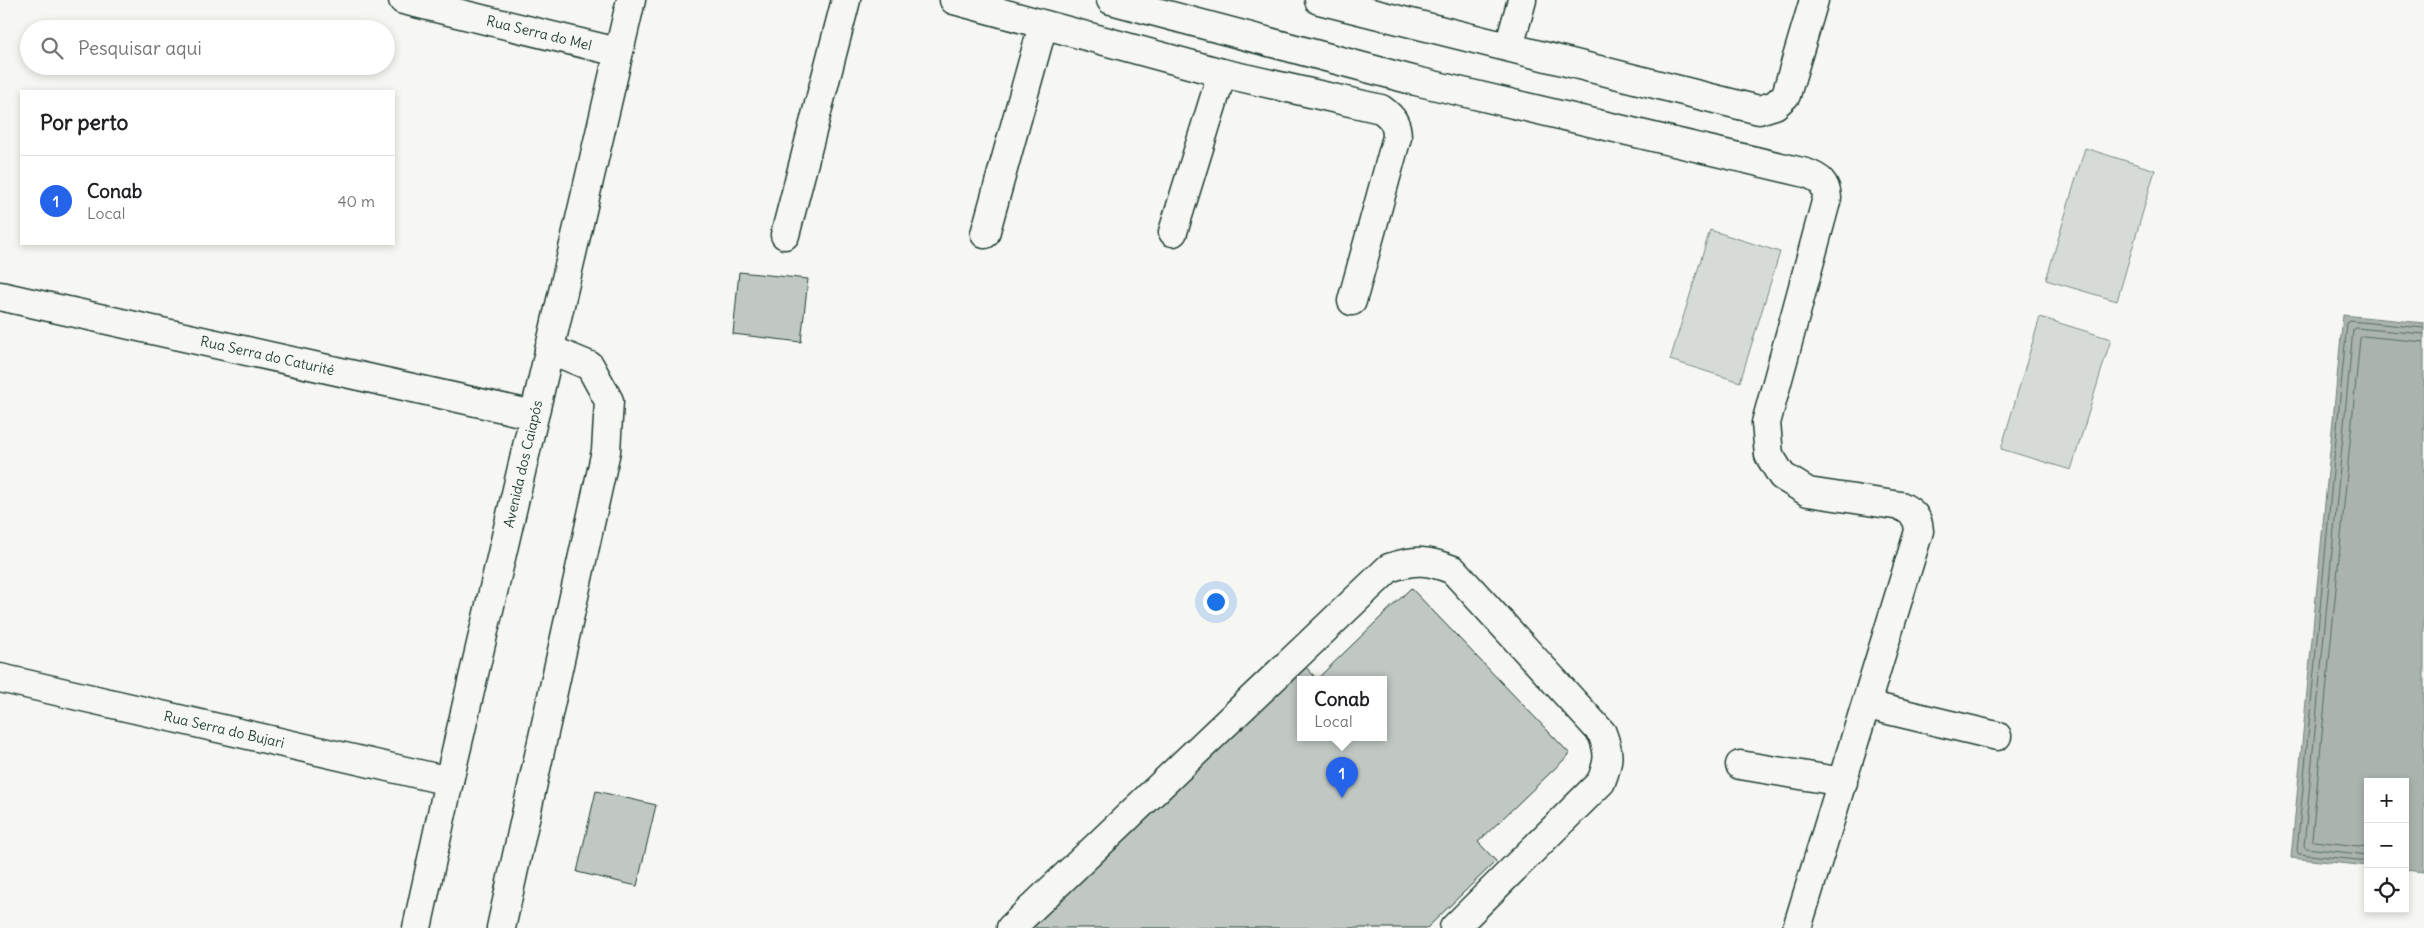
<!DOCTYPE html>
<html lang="pt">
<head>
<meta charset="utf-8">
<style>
	:root { --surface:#fff; --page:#f2f2f2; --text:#202124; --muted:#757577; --line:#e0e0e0; --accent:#2563eb }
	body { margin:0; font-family:Delius,sans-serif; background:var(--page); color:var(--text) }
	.controls { position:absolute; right:15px; bottom:15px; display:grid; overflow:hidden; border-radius:0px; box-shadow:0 2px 8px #0003 }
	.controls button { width:45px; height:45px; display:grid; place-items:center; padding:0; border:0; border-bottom:1px solid var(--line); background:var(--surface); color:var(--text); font:25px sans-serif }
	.you { position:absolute; left:1215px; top:601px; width:18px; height:18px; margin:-12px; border:4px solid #fff; border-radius:50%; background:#1a73e8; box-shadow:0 0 0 8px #1a73e833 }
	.badge { display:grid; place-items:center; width:32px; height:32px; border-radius:50%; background:var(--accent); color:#fff; font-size:16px; font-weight:700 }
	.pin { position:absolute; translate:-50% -41px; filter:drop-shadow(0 1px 2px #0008) }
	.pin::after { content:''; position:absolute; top:26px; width:18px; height:15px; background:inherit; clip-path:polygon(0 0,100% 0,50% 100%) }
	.popup { position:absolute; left:1297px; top:676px; width:90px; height:65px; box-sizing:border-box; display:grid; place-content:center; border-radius:0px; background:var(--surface); filter:drop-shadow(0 1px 4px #0005); font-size:16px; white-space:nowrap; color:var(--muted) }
	.popup b { font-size:19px; color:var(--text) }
	.popup::after { content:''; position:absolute; left:50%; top:100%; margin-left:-10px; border:10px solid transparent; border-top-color:var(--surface) }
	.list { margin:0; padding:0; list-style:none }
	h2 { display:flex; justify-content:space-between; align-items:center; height:65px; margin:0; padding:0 20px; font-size:21px }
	h2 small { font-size:16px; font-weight:400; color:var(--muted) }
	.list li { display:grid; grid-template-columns:32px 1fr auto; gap:15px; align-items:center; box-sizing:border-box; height:90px; padding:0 20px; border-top:1px solid var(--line) }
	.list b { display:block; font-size:19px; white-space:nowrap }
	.list p { margin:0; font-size:16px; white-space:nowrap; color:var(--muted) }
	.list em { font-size:16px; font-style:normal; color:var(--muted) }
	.icon { flex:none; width:28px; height:28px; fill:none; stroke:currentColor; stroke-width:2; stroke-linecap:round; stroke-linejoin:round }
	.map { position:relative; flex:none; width:2424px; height:928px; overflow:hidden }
	.search { position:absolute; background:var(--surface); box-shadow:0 2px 8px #0003; left:20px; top:20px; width:375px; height:55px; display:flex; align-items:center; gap:12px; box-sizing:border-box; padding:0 18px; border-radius:28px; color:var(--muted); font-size:19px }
	.panel { position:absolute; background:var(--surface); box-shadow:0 2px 8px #0003; left:20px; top:90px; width:375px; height:155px; border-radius:0px }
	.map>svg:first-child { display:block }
	.green { fill:#d6dbd6; stroke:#7a8c85 }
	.water { fill:#aab3ae; stroke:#72847d }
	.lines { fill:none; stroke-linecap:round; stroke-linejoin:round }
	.shore { stroke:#576c65; stroke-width:1 }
	.building { fill:#c1c8c3; stroke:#1f3d34; fill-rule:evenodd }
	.minor-casing { stroke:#1f3d34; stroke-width:31 }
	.major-casing { stroke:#1f3d34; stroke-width:31 }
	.minor { stroke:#f6f6f2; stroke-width:28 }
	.major { stroke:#f6f6f2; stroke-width:28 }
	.labels { text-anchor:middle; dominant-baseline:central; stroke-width:5; stroke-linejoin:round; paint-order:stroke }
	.street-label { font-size:14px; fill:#1f3d34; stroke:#f6f6f2 }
</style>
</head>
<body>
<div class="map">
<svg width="2424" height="928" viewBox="0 0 2424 928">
	<rect width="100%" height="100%" fill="#f6f6f2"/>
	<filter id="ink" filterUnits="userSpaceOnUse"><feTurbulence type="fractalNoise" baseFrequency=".02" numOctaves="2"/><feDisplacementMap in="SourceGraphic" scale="10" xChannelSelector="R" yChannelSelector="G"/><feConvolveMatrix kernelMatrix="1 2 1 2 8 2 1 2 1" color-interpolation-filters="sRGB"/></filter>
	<g filter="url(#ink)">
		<g class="green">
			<polygon points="2085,148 2155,170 2117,301 2046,280"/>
			<polygon points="1710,230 1780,252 1740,382 1670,360"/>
			<polygon points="2040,317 2111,339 2071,470 2001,449"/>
		</g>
		<polygon class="water" points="2343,315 2424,323 2424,872 2405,870 2405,782 2368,782 2368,866 2291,858"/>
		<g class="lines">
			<g class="shore">
				<polyline points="2368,847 2314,841 2312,839 2360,338 2363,336 2424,342"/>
				<polyline points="2368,855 2306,848 2304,846 2353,330 2356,328 2424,334"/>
				<polyline points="2368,861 2299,854 2297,851 2347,323 2350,321 2424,328"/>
			</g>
		</g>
		<g class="building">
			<polygon points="739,272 808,279 801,342 733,334"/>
			<path d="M 1411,588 L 1570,754 L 1478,842 L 1496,861 L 1427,928 L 1036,928 L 1031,923 L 1301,662 L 1317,679 ZM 1301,679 L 1383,679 L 1383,737 L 1301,737 Z"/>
			<polygon points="596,791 656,805 637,886 577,872"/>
		</g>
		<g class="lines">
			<defs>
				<g id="minor">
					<path id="s1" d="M 403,0 L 618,52"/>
					<path d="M 954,0 L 1222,73 L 1381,109 C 1392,117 1397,123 1397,137 L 1352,301"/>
					<path d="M 1111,0 L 1416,81 L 1806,173 C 1820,178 1826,183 1827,198 L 1766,423 L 1769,455 L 1782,476 L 1808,492 L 1901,506 C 1913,512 1918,517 1919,531 L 1797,928"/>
					<polyline points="1319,0 1759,110 1775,105 1786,95 1814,0"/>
					<polyline points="1509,47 1522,0"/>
					<polyline points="1173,232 1222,73"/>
					<polyline points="985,234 1043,25"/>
					<polyline points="785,235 846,0"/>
					<path id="s2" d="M 0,296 L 534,415"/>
					<path id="s3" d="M 0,678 L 449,781"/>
					<polyline points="1867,705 1997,736"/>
					<polyline points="1740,765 1843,782"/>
					<polyline points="501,928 606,451 609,401 590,366 549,349"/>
					<path d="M 1011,928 L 1389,568 C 1416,559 1428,560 1453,570 L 1602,733 C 1610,754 1609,761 1601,782 L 1454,928"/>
				</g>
				<g id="major">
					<path id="s4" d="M 417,928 L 449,781 L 631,0"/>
				</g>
			</defs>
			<use href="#minor" class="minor-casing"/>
			<use href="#major" class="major-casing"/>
			<use href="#minor" class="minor"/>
			<use href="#major" class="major"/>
		</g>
	</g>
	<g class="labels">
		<g class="street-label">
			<text stroke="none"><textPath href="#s1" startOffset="140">Rua Serra do Mel</textPath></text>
			<text stroke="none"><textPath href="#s2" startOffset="274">Rua Serra do Caturité</textPath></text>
			<text stroke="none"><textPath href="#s4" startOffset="476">Avenida dos Caiapós</textPath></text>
			<text stroke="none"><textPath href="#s3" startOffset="230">Rua Serra do Bujari</textPath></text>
		</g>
	</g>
</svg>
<div class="controls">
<button>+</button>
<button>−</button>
<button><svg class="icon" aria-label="locate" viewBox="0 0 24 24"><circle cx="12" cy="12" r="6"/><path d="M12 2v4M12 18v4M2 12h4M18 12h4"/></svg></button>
</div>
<div class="you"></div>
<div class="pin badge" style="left:1342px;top:798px">1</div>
<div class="popup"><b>Conab</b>Local</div>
<div class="search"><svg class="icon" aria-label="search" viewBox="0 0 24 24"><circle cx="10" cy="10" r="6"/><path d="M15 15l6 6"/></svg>Pesquisar aqui</div>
<section class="panel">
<h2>Por perto<small></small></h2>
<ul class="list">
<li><span class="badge">1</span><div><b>Conab</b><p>Local</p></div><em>40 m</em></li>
</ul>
</section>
</div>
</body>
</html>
